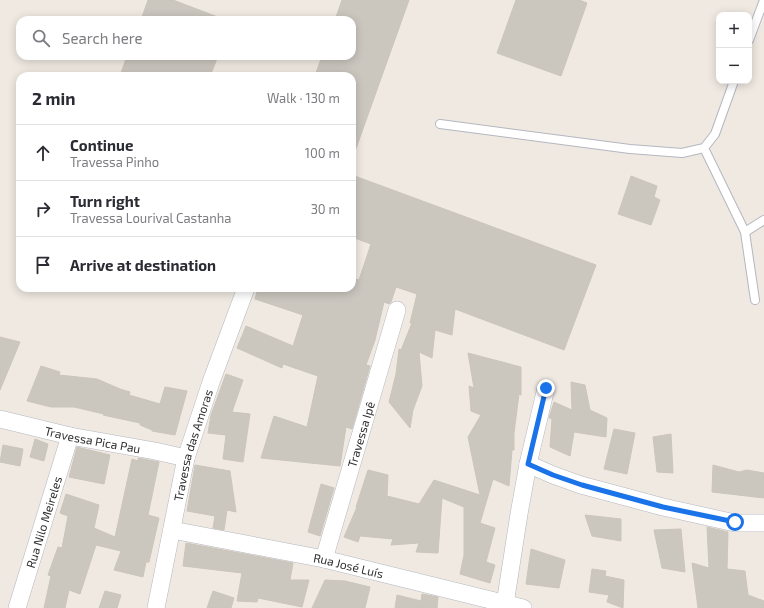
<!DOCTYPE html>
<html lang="en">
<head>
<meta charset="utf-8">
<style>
	:root { --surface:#fff; --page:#f7f7f7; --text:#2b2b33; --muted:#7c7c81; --line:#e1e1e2 }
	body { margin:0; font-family:"Exo 2",sans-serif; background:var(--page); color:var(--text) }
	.controls { position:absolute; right:12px; top:12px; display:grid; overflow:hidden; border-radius:8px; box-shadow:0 2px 10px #0003 }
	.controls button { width:36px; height:36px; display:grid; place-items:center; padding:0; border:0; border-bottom:1px solid var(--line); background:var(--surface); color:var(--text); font:20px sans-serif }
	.stop { position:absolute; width:12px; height:12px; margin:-9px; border:3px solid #1a73e8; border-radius:50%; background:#fff }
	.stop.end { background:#1a73e8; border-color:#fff; box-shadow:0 1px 4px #0008 }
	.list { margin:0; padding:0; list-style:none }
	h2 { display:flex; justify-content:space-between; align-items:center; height:52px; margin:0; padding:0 16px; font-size:17px }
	h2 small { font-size:13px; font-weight:400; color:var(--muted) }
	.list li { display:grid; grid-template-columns:26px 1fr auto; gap:12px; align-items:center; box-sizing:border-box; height:56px; padding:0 16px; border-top:1px solid var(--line) }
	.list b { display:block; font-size:15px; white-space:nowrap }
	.list p { margin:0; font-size:13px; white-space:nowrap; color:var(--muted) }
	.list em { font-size:13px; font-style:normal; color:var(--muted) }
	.icon { flex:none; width:22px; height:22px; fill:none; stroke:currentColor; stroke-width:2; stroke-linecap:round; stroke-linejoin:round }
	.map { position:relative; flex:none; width:764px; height:608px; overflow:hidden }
	.search { position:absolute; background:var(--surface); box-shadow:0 2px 10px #0003; left:16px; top:16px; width:340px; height:44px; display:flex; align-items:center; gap:10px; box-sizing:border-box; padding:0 14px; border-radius:12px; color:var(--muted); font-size:15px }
	.panel { position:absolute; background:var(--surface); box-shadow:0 2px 10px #0003; left:16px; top:72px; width:340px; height:220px; border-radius:12px }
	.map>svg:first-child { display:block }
	.building { fill:#cbc7bf; stroke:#cbc5ba }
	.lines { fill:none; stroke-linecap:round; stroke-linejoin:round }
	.lane-casing { stroke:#b4b7c1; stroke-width:10 }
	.street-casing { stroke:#b4b7c1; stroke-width:18 }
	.lane { stroke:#fff; stroke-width:8 }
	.street { stroke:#fff; stroke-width:17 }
	.route { stroke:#1a73e8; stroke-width:5 }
	.labels { text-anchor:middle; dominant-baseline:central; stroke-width:3.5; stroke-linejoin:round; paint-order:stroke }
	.street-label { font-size:12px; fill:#2e2e2e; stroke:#fff }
</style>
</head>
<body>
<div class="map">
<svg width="764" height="608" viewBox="0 0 764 608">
	<rect width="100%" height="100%" fill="#efe9e1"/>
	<g class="building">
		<polygon points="148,0 173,0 223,19 223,20 141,20"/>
		<polygon points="342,0 409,0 354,154 352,153 352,76 315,76 322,56 352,56 352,20 335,20"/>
		<polygon points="516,0 579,0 587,3 561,76 497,53"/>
		<polygon points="127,56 218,56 210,76 120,76"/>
		<polygon points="352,175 596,265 564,350 455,309 452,335 435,330 432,358 419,352 422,386 413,410 410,428 389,402 396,374 399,349 401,350 412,323 410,323 417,294 396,287 391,302 389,304 384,302 375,340 366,365 370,366 352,429 346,427 340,466 261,458 274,416 307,427 318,376 283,364 282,368 237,348 246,326 293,346 303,315 255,299 258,288 352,288 352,278 359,280 371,244 352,237"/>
		<polygon points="631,176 657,186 654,197 660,200 651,225 618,214"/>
		<polygon points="0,337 20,342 0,390"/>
		<polygon points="468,353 521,367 521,395 519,394 514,433 514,450 512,450 509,486 493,479 480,523 495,528 486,562 495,565 490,583 460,574 464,555 464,507 442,498 438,553 416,552 419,543 391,545 393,539 360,536 358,542 344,537 357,507 356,507 368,470 388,475 387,496 419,504 434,480 480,495 468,437 481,415 471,411 469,386 474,388"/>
		<polygon points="41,366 60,372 59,375 97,379 120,389 130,392 129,395 160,404 165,387 187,391 175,435 152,431 152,430 140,425 140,423 103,415 104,414 74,407 51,407 27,401"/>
		<polygon points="226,374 243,380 232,412 250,414 243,462 223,459 226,435 208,433 211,415"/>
		<polygon points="571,382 585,385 590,410 607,418 606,437 574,432 570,456 550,447 552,419 549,418 554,402 572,410"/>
		<polygon points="614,429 635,433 627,474 604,469"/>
		<polygon points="671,434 673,473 657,472 653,437"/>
		<polygon points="35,439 48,444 44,461 30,457"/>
		<polygon points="3,445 23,449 20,466 0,462"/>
		<polygon points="77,447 110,455 104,484 69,477"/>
		<polygon points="138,458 159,462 148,515 159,518 149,562 146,562 143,577 114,570 121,551 96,545 80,594 69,590 65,608 44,608 51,576 48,575 58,547 62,548 68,516 60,513 66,494 99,505 94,528 115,537 132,459 138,461"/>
		<polygon points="195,465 230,471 236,512 227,510 224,530 213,528 215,516 187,511"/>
		<polygon points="713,465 739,472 747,470 764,473 764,498 712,492"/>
		<polygon points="321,484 334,488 320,536 308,532"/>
		<polygon points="585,515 621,519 621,541 592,536"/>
		<polygon points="707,527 728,532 727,569 745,571 748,595 764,601 764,608 698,608 692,563 709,568"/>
		<polygon points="681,529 685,572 662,568 654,530"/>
		<polygon points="186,543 293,563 290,580 309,580 302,607 258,598 257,602 237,601 242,573 183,566"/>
		<polygon points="531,549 565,560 559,588 526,584"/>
		<polygon points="592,569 606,571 605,576 624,580 623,608 607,602 609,595 589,592"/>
		<polygon points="325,580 345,581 370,587 365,608 312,608"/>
		<polygon points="105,591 121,595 117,608 99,608"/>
		<polygon points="213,591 234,598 231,608 207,608"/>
		<polygon points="422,594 438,597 437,608 395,608 397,595 421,601"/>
	</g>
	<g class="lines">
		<defs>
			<g id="lane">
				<polyline points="749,40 764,0"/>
				<polyline points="440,124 630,149 682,153 704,148 715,134 734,81"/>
				<polyline points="704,148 745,232 755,300"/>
				<polyline points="745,232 764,220"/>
			</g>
			<g id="street">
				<path id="s1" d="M 0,419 L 70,436 L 155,451 L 186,458"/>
				<polyline points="528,464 553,475 581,485 663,507 735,523 764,523"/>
				<path id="s2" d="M 172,530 L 324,559 L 523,608"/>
				<path id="s3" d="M 324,559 L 397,310"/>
				<polyline points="505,604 519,514 528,464 546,388"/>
				<path id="s4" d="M 17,608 L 70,436"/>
				<path id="s5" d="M 156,608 L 186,458 L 211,382 L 246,288"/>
			</g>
		</defs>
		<use href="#lane" class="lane-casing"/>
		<use href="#street" class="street-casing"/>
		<use href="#lane" class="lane"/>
		<use href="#street" class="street"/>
	</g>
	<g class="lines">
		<polyline class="route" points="546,388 528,464 553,475 582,485 663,507 735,522"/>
	</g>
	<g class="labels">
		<g class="street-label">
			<text stroke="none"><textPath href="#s3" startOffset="130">Travessa Ipê</textPath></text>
			<text stroke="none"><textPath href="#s1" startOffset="95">Travessa Pica Pau</textPath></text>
			<text stroke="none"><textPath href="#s5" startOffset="167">Travessa das Amoras</textPath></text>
			<text stroke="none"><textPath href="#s4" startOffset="90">Rua Nilo Meireles</textPath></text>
			<text stroke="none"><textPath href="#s2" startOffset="180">Rua José Luís</textPath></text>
		</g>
	</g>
</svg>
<div class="controls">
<button>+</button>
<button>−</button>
</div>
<div class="stop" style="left:735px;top:522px"></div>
<div class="stop end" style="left:546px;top:388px"></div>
<div class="search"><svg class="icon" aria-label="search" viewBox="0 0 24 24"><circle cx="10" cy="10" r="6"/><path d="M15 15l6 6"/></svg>Search here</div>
<section class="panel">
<h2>2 min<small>Walk · 130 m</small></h2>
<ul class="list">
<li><svg class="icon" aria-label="ahead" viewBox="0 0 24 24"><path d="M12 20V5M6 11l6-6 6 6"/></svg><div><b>Continue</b><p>Travessa Pinho</p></div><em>100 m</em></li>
<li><svg class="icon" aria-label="right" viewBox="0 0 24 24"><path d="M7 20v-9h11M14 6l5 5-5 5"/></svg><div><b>Turn right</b><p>Travessa Lourival Castanha</p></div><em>30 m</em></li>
<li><svg class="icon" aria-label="arrive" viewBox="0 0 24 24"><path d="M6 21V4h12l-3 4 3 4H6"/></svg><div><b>Arrive at destination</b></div></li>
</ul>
</section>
</div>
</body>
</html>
